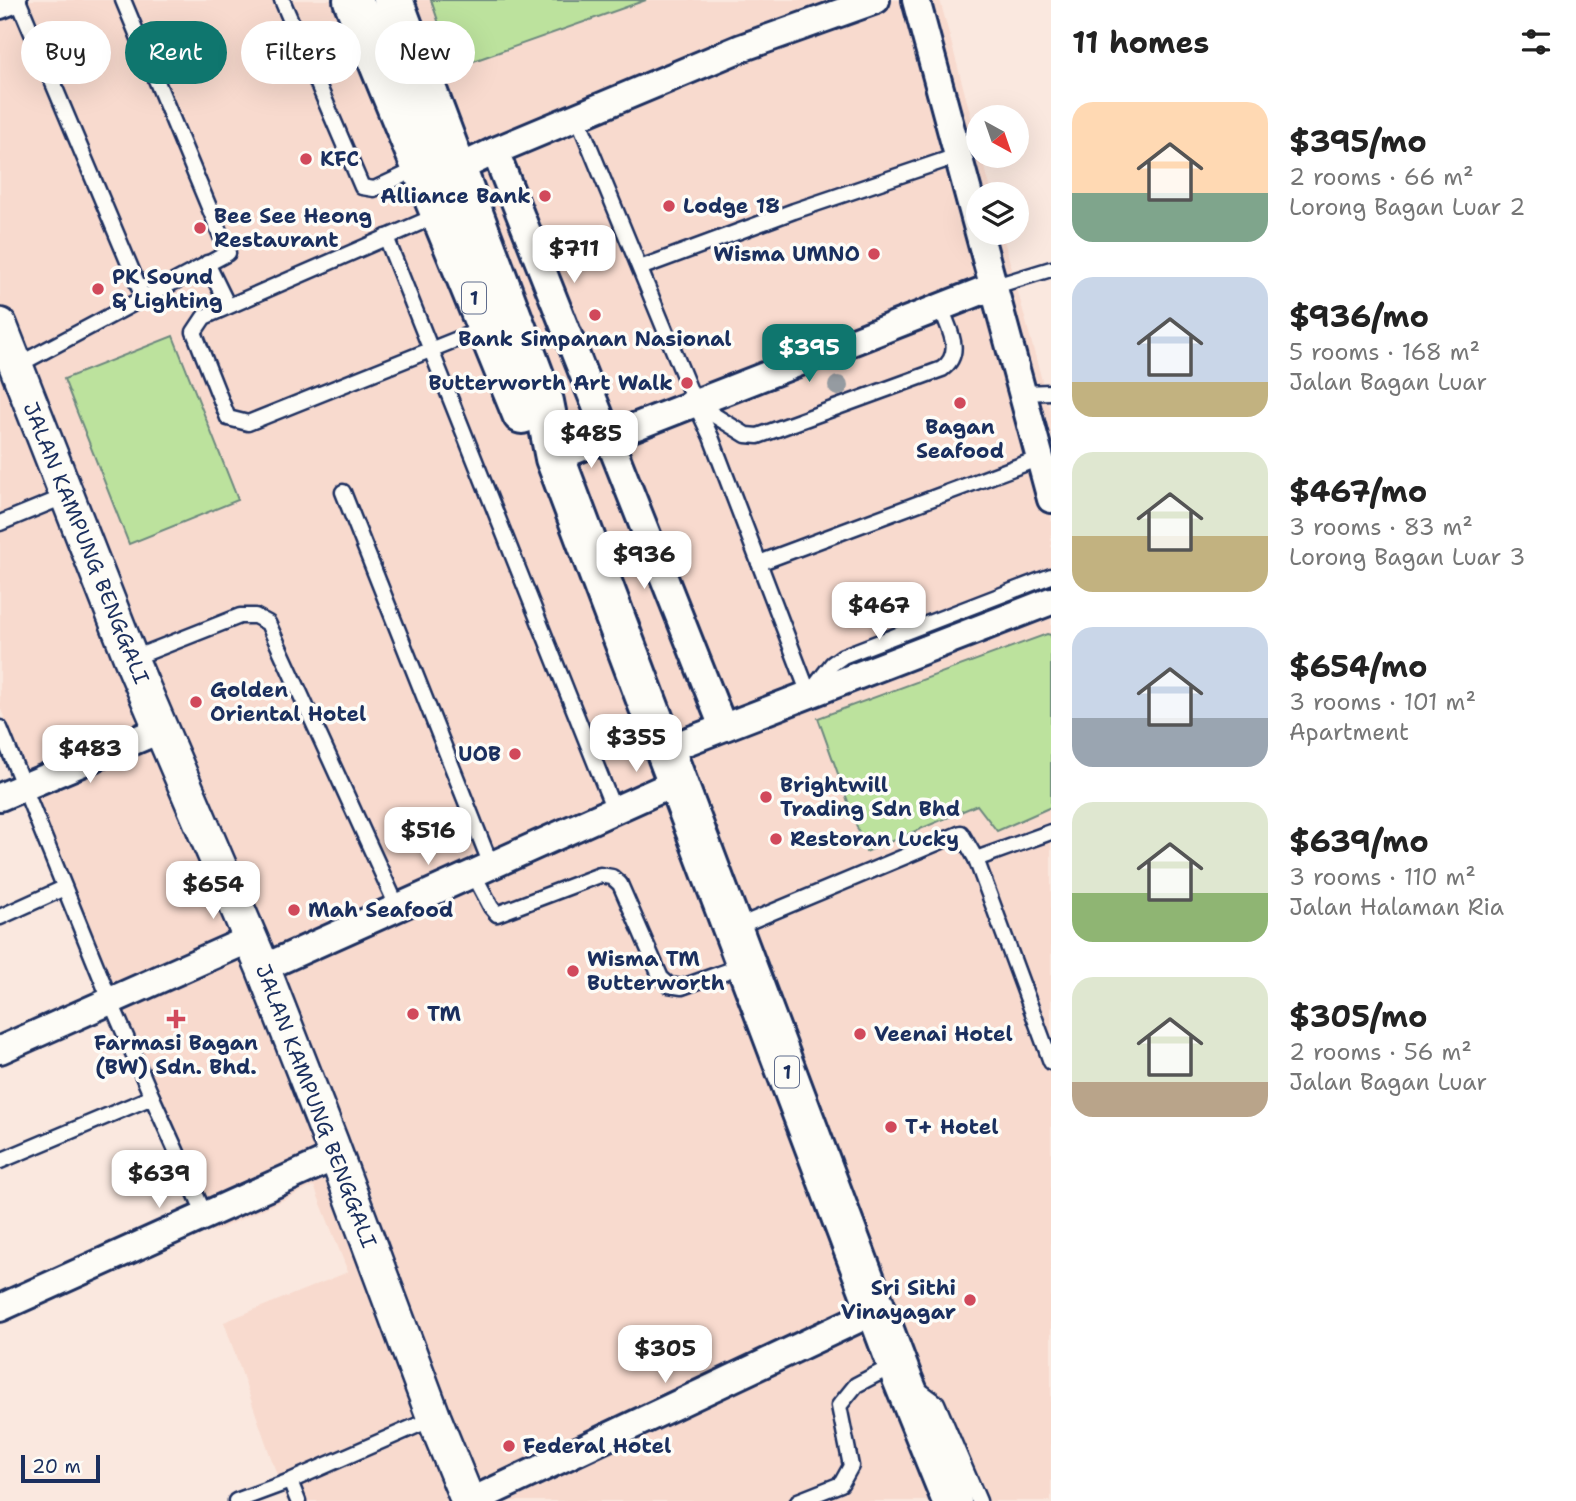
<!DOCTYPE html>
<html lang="en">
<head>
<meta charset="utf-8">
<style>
  body { margin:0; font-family:"Shantell Sans",sans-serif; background:#f2f2f2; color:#222; height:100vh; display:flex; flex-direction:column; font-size:26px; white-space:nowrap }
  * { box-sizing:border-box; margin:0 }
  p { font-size:23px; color:#767676 }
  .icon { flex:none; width:38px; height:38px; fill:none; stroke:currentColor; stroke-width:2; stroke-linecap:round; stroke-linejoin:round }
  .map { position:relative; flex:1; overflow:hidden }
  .side { display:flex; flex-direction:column; background:#fff; width:525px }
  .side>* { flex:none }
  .banner { position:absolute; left:21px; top:21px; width:665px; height:63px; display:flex; gap:14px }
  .needle { width:46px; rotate:140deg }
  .controls { position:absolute; left:966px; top:105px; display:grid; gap:14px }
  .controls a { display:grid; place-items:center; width:63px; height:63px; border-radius:50%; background:#fff; box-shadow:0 7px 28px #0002; font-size:35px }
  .scale { position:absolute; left:21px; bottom:18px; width:79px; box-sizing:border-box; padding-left:7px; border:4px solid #1b2f5e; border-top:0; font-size:19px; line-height:24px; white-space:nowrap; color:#1b2f5e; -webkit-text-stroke:5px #fdfcf7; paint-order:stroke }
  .price { position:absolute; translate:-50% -60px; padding:0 16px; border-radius:14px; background:#fff; color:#222; font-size:23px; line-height:46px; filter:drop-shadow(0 2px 4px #0008) }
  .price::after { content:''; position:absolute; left:50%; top:42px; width:21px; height:16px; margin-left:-10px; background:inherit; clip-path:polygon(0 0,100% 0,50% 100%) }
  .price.active { background:#0f766e; color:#fff }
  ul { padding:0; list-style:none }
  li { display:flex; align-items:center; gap:21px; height:175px; padding:0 21px }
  li span { display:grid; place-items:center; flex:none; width:196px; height:140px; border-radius:21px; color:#555 }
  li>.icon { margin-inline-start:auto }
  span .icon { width:84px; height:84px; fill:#fffc; stroke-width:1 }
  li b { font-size:30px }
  h2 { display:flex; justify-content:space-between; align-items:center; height:84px; padding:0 21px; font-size:30px }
  .chip { padding:0 24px; border-radius:32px; background:#fff; box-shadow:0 7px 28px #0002; font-size:24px; line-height:63px }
  .chip.active { background:#0f766e; color:#fff }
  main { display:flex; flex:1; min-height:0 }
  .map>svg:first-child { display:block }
  .built { fill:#f8dace }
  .green { fill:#bce29d; stroke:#6c887e; stroke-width:2 }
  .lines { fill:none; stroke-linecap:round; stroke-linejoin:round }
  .service-casing { stroke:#1b2f5e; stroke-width:19 }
  .minor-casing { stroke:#1b2f5e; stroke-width:32 }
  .tertiary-casing { stroke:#1b2f5e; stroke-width:38 }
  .primary-casing { stroke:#1b2f5e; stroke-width:44 }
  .service { stroke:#fdfcf7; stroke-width:14 }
  .minor { stroke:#fdfcf7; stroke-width:26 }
  .tertiary { stroke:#fdfcf7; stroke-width:33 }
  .primary { stroke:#fdfcf7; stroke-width:38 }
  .tree { fill:#959ba1 }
  .poi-dot { fill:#d1495b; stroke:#fdfcf7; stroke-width:2.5 }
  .labels { text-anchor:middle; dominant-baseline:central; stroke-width:7; stroke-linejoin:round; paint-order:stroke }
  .shield { fill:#fdfcf7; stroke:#5f6c8c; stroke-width:2 }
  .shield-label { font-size:19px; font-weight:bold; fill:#1b2f5e }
  .poi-label { font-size:21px; font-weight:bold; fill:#1b2f5e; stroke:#fdfcf7; text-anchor:start }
  .street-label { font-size:21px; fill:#1b2f5e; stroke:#fdfcf7 }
</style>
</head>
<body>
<main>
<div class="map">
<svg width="1051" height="1501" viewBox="0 0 1051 1501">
  <rect width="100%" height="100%" fill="#fae8df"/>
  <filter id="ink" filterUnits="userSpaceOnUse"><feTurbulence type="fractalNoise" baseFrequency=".0143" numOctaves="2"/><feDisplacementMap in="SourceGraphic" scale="14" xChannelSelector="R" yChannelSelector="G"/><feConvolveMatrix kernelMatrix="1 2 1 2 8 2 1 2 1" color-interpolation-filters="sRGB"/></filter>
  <g filter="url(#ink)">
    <polygon class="built" points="0,0 940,0 978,143 978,156 982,156 992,194 978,194 978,233 1002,233 1051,414 1051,1501 286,1501 224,1322 348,1272 314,1186 213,1232 0,707"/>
    <g class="green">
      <polygon points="431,0 646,0 454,68"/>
      <polygon points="173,336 238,500 129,544 64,379"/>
      <polygon points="1047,634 1051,635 1051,807 997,831 977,805 866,852 818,718"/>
    </g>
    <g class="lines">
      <g class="service-casing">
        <g id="service">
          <polyline points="18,0 143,297"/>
          <polyline points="282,0 362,187 374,189 419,168"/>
          <polyline points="577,116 695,403 711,437 809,694"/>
          <polyline points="438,215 204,317 194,332 228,418 248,423 485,328"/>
          <polyline points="386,237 614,810"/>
          <polyline points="207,263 228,306"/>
          <polyline points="640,268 794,211 957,156"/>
          <polyline points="992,287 1051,269"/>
          <polyline points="16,366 228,253 123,0"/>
          <polyline points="1022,393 1051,392"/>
          <path d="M696,404L746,435L758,436L942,369C965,352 948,329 941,307"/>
          <polyline points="343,492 491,865"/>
          <polyline points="0,523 66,496"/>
          <polyline points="759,563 1040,458"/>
          <polyline points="131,659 240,616 255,616 268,623 397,906"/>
          <polyline points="812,690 832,664 843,656 1051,576"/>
          <polyline points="0,728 110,1000 152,1097"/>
          <polyline points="976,859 1051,832"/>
          <polyline points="473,873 491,907 497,914 600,875 612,877 620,884 661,978 669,985 682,987 744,965"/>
          <polyline points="0,917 64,888"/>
          <polyline points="734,928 961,833 976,859 1051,1062"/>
          <polyline points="0,1161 152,1097 205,1215"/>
          <polyline points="918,1389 937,1403 979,1501"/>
          <polyline points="290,1481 298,1501"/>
          <polyline points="236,1501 290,1481 434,1418"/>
          <polyline points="798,1501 841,1484 851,1466 839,1406 856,1385 896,1364"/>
        </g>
      </g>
      <g class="minor-casing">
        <g id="minor">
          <polyline points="916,0 1051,499"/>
          <polyline points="0,5 13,0"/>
          <polyline points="495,151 723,727"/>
          <polyline points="457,169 495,151 741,48 876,0"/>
          <polyline points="555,458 992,287"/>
          <polyline points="665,750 1051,601"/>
          <polyline points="0,797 162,729"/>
          <polyline points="263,968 677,782"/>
          <polyline points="0,1050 250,939"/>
          <polyline points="0,1308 337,1156"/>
          <polyline points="472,1501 877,1310"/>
        </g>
      </g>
      <g class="tertiary-casing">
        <polyline id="tertiary" points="0,325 131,659 263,968 331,1142 434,1418 468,1501"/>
      </g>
      <g class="primary-casing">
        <g id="primary">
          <polyline points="353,0 522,414"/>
          <polyline points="393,0 544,402 555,458 902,1378 952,1501"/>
        </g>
      </g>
      <use href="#service" class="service"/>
      <use href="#minor" class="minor"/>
      <use href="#tertiary" class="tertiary"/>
      <use href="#primary" class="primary"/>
    </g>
    <circle class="tree" cx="838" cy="386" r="10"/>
  </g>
  <g class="poi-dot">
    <circle cx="306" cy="159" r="7"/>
    <circle cx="545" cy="196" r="7"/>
    <circle cx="669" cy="206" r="7"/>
    <circle cx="200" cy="228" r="7"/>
    <circle cx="874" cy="254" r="7"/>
    <circle cx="98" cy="289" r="7"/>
    <circle cx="595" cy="315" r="7"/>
    <circle cx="687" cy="383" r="7"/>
    <circle cx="960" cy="403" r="7"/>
    <circle cx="196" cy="702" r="7"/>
    <circle cx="515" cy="754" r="7"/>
    <circle cx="766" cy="797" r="7"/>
    <circle cx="776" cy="839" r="7"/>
    <circle cx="294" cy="910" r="7"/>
    <circle cx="573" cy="971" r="7"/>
    <circle cx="413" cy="1014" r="7"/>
    <path d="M172.5 1008.5h7v7h7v7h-7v7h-7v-7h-7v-7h7z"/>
    <circle cx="860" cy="1034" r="7"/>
    <circle cx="891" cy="1127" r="7"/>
    <circle cx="970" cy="1300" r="7"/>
    <circle cx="509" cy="1446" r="7"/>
  </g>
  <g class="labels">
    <g class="shield">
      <rect x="462" y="282.5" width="24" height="31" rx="5"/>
      <rect x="775" y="1056.5" width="24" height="31" rx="5"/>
    </g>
    <g class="shield-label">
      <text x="474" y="298">1</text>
      <text x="787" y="1072">1</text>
    </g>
    <g class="poi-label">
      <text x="320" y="159">KFC</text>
      <text x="531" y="196" text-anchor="end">Alliance Bank</text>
      <text x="683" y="206">Lodge 18</text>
      <text x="214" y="216">Bee See Heong<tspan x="214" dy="24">Restaurant</tspan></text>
      <text x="860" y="254" text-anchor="end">Wisma UMNO</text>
      <text x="112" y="277">PK Sound<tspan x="112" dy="24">&amp; Lighting</tspan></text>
      <text x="595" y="339" text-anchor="middle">Bank Simpanan Nasional</text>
      <text x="673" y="383" text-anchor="end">Butterworth Art Walk</text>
      <text x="960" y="427" text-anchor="middle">Bagan<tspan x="960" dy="24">Seafood</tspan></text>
      <text x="210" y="690">Golden<tspan x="210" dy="24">Oriental Hotel</tspan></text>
      <text x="501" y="754" text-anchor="end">UOB</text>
      <text x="780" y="785">Brightwill<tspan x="780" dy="24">Trading Sdn Bhd</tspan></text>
      <text x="790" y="839">Restoran Lucky</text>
      <text x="308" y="910">Mah Seafood</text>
      <text x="587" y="959">Wisma TM<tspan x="587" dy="24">Butterworth</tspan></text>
      <text x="427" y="1014">TM</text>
      <text x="874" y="1034">Veenai Hotel</text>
      <text x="176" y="1043" text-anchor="middle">Farmasi Bagan<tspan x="176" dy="24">(BW) Sdn. Bhd.</tspan></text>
      <text x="905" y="1127">T+ Hotel</text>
      <text x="956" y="1288" text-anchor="end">Sri Sithi<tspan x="956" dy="24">Vinayagar</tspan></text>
      <text x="523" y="1446">Federal Hotel</text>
    </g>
    <g class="street-label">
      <text transform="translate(86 543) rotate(68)">JALAN KAMPUNG BENGGALI</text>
      <text transform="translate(316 1106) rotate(69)">JALAN KAMPUNG BENGGALI</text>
    </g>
  </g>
</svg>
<div class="controls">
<a><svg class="needle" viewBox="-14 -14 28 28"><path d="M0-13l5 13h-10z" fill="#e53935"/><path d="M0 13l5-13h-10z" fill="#767676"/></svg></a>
<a><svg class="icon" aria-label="layers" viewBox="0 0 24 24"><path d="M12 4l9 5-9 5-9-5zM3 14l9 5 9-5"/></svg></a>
</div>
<div class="scale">20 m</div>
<b class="price" style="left:574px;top:285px">$711</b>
<b class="price active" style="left:809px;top:384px">$395</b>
<b class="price" style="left:591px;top:470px">$485</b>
<b class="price" style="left:644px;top:591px">$936</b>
<b class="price" style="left:879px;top:642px">$467</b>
<b class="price" style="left:636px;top:774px">$355</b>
<b class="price" style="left:90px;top:785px">$483</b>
<b class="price" style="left:428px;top:867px">$516</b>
<b class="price" style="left:213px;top:921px">$654</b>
<b class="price" style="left:159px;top:1210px">$639</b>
<b class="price" style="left:665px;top:1385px">$305</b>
<div class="banner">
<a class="chip">Buy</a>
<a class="chip active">Rent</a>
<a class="chip">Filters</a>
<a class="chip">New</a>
</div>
</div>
<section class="side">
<h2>11 homes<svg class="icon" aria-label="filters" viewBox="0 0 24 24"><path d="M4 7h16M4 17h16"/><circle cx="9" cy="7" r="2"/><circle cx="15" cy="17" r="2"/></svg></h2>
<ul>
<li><span style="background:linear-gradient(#ffd9b3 65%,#7fa58c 0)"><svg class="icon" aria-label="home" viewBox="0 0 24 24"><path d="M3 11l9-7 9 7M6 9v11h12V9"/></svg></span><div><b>$395/mo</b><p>2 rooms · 66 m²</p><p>Lorong Bagan Luar 2</p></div></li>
<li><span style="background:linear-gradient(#c9d6e8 75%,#c2b280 0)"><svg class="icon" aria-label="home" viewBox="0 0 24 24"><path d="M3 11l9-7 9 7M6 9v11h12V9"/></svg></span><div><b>$936/mo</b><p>5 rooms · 168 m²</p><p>Jalan Bagan Luar</p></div></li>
<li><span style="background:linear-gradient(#dfe7d0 60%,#c2b280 0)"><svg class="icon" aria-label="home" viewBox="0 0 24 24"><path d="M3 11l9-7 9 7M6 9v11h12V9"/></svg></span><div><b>$467/mo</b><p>3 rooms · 83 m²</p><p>Lorong Bagan Luar 3</p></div></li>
<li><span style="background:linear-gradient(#c9d6e8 65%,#9aa5b1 0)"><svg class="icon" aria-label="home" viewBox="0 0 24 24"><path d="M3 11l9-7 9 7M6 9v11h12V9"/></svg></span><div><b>$654/mo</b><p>3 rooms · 101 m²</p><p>Apartment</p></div></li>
<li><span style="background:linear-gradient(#dfe7d0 65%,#8fb573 0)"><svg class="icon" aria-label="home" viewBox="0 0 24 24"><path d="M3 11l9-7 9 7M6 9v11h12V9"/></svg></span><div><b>$639/mo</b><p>3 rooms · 110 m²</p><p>Jalan Halaman Ria</p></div></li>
<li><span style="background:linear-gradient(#dfe7d0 75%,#b9a48a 0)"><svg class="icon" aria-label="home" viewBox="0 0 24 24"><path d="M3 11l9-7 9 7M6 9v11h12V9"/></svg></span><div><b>$305/mo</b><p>2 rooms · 56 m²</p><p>Jalan Bagan Luar</p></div></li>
</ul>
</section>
</main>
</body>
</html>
